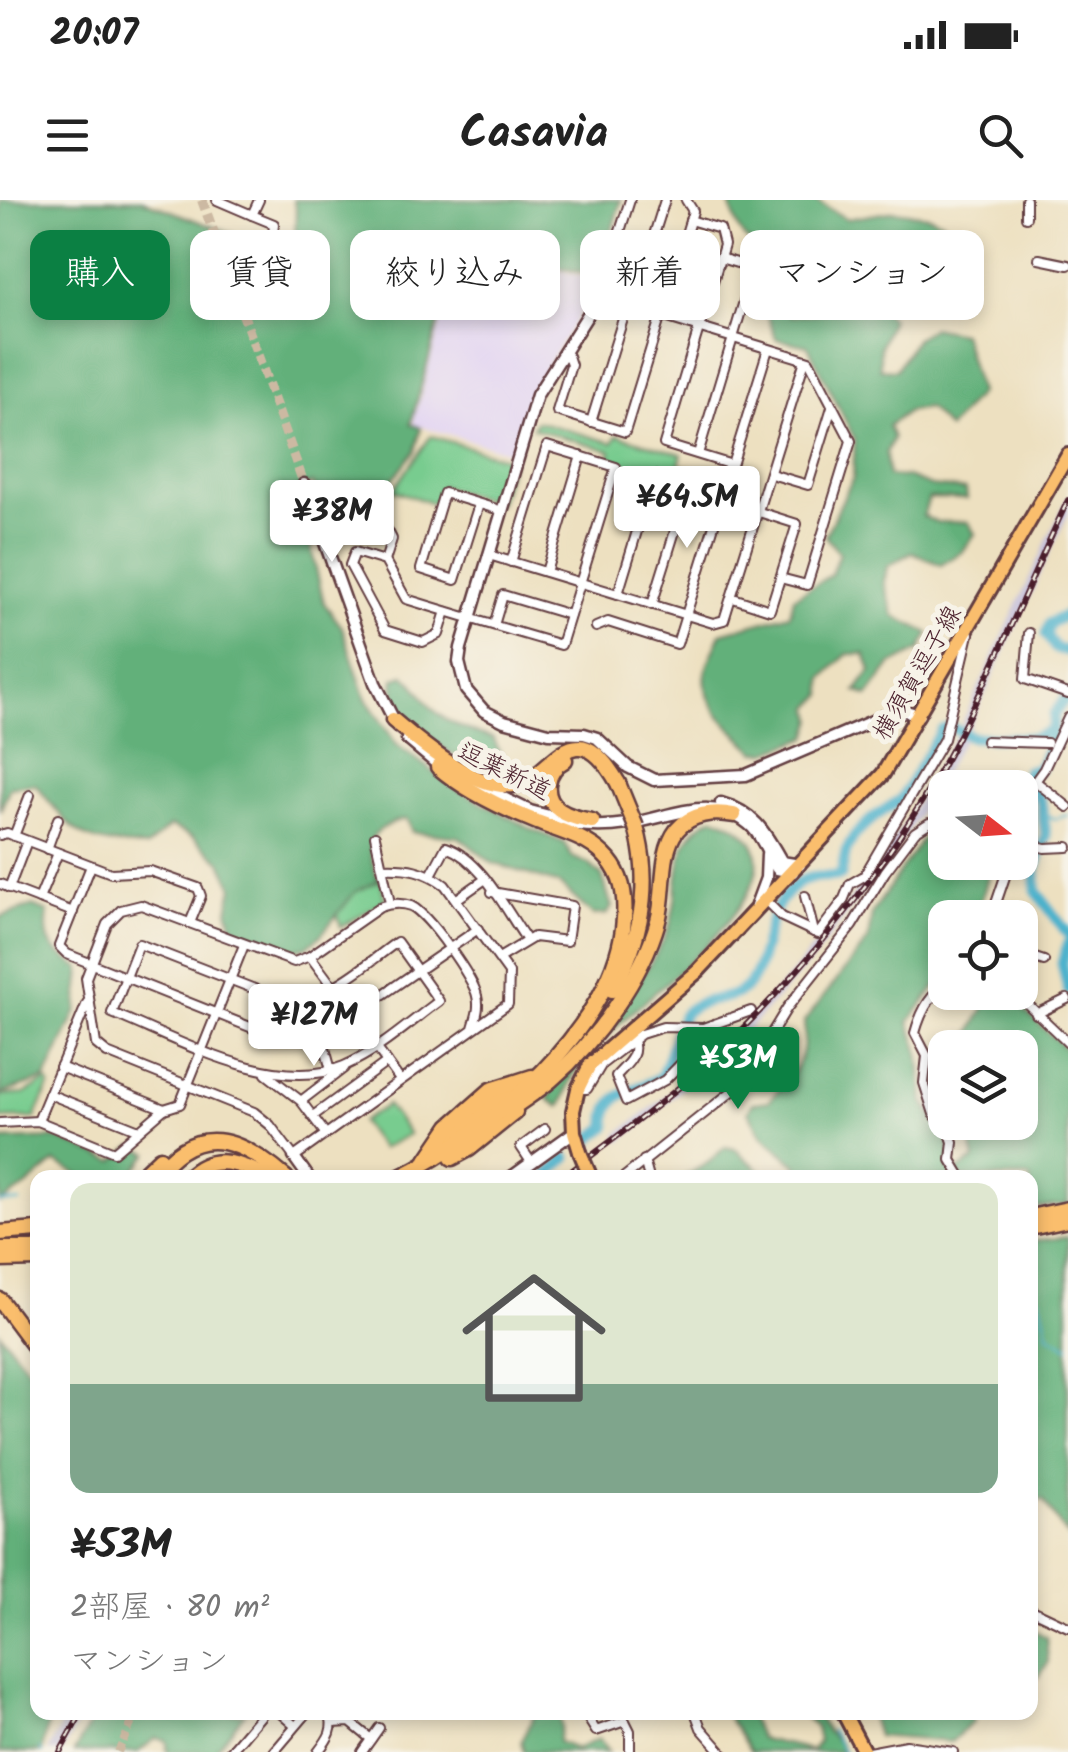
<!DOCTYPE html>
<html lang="ja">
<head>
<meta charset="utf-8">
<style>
  body { margin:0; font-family:Kalam,"Klee One",sans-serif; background:#f2f2f2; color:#222; height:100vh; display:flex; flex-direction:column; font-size:38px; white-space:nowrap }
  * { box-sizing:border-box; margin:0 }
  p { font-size:32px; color:#767676 }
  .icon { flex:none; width:55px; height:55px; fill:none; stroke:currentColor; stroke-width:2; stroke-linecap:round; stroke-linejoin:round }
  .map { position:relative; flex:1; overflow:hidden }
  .sheet { position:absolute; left:30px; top:970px; width:1008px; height:550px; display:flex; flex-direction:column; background:#fff; border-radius:20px; box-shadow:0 5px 15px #0003 }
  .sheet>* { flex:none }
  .top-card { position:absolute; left:30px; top:30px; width:1010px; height:90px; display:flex; gap:20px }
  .needle { width:65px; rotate:107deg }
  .tools { position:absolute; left:928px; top:570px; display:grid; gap:20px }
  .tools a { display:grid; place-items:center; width:110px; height:110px; border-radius:20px; background:#fff; box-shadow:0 5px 15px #0003; font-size:50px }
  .price { position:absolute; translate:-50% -85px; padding:0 22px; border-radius:10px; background:#fff; color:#222; font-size:32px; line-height:65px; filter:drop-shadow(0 2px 5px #0008) }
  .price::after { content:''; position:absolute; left:50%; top:60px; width:30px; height:22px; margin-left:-15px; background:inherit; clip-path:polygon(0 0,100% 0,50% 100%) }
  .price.on { background:#0b8043; color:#fff }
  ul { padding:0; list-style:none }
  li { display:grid; align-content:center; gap:20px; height:530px; padding:0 40px }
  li+li { border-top:2px solid #e0e0e0 }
  li span { display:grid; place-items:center; height:310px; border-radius:20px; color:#555 }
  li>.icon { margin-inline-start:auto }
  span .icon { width:180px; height:180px; fill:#fffc; stroke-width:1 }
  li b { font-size:42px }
  .pill { padding:0 35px; border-radius:20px; background:#fff; box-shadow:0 5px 15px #0003; font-size:35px; line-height:90px }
  .pill.on { background:#0b8043; color:#fff }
  .status { display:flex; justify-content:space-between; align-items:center; height:70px; padding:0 50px; background:#fff; direction:ltr }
  .status svg { height:28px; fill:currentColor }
  header { display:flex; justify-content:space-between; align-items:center; height:130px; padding:0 40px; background:#fff; font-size:45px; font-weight:800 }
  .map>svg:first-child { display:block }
  .built { fill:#e2d4f3 }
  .industrial { fill:#c5c0da }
  .green { fill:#78cc8f; stroke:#61765d; stroke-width:2.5 }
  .forest { fill:#62b07a; stroke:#566852; stroke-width:2.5 }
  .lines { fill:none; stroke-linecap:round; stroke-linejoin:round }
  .stream { stroke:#4db2cc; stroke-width:2.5 }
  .river { stroke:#4db2cc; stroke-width:11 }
  .minor-tunnel { stroke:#ccb9a2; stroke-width:8; stroke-dasharray:8 4; stroke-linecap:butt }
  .tertiary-tunnel { stroke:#ccb9a2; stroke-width:10; stroke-dasharray:10 5; stroke-linecap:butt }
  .minor-casing { stroke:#623c41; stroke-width:12 }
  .tertiary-casing { stroke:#623c41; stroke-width:15 }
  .primary-casing { stroke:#623c41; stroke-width:18 }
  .motorway-casing { stroke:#623c41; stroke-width:19 }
  .minor { stroke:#fff; stroke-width:8 }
  .tertiary { stroke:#fff; stroke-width:10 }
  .primary { stroke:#fabe6d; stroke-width:12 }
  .motorway { stroke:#fabe6d; stroke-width:14 }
  .rail-casing { stroke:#4a1f2b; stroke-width:6 }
  .rail { stroke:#f7f3e8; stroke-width:2.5; stroke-dasharray:8; stroke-linecap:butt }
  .primary-bridge-casing { stroke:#623c41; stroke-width:18; stroke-linecap:butt }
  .motorway-bridge-casing { stroke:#623c41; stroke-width:19; stroke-linecap:butt }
  .primary-bridge { stroke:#fabe6d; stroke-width:12 }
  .motorway-bridge { stroke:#fabe6d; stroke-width:14 }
  .labels { text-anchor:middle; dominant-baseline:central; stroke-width:10; stroke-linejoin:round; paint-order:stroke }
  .street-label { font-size:25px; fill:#4a1f2b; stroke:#f7f3e8 }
</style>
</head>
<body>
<div class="status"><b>20:07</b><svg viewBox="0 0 49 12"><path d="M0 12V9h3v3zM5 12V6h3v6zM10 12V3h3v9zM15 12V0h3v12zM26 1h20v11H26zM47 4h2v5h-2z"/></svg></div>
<header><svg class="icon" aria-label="menu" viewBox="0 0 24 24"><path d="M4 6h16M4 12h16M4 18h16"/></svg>Casavia<svg class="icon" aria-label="search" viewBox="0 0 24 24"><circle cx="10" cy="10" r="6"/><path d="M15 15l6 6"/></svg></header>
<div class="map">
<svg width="1068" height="1552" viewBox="0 0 1068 1552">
  <rect width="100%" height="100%" fill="#f7f3e8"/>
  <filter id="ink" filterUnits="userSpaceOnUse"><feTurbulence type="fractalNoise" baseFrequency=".01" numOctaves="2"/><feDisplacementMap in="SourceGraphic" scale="20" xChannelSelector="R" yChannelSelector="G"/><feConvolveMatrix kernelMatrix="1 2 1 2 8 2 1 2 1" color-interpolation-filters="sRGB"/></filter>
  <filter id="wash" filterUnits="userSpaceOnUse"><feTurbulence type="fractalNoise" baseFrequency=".0048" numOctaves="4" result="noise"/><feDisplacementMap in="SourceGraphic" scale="40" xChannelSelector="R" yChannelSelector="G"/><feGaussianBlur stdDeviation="2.25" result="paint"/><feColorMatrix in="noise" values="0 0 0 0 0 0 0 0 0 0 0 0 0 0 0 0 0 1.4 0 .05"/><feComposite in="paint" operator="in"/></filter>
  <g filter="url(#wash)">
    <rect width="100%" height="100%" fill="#ede0c0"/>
    <polygon class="built" points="429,34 600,82 533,188 513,253 413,224 443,115 413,85"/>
    <g class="industrial">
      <polygon points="1068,295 1068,314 969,529 961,525"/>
      <polygon points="956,535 964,539 908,632 812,761 733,846 621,942 616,935 670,893 728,840 785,781 833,723 902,627"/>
      <polygon points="67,1513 84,1513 62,1552 48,1552"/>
    </g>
    <g class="green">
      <polygon points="431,43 460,52 447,94 418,85"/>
      <polygon points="536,221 613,243 617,235 682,254 679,265 758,289 756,295 677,271 674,279 609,260 611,251 533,228"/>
      <polygon points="431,236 512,260 499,304 441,286 434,304 393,290"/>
      <polygon points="380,676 385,700 341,727 335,707 364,677"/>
      <polygon points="47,881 50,885 35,918 0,919 0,895 24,894"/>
      <polygon points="387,905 409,934 381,949 361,922"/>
    </g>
    <g class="forest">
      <path d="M0,0H142L235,35C244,46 246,84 252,102L272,101L294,62L296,9L293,0H621L600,71L595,76L430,36L414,88L441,115L411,224L421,228L415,251L392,280L385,301L338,329L328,323L313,283L297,288L324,403L342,427L366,499L397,545L454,587L529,628L565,643L572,657L589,664L602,676L612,707L607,714L593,715L559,684L492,663L459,637L412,632L407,620C396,619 393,623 383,628C361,639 373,660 378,681L355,692L321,735L307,747L293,750L234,730L228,710L233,687L221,662L193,637L170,626L147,647C76,643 78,636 35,584L10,587L0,611Z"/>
      <path d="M729,0H814L847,19L895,11L929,16L946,23C949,51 930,68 911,87L878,88L876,71L845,64L839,78L788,100L790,116L879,107L891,119L880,147V169L896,170L915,139L932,127L962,133L979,193L948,229L928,208L908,211L888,226L893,238L886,253L888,276L907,277L931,286L966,290L967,299L929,298L923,316L936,322H968L975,334L963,351L941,365L912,352L887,367L884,382L894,416L929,433L920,450L891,465L868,496L856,491L871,471L865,454H847L823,478V495L811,507L814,519L808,537L768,552H756C734,530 700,507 706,471C708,459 717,445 721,433L790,414L794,397L831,375L839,353L825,336L853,278L855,240L808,146L776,139L765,109L767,89L789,76L798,58C750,38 745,58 729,0Z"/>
      <path d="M404,475C416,483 422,497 432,508C447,524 472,532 493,538L503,558L500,563C482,564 463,560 447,551C425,538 388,505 394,479Z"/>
      <path d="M714,617C840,659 656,787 616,827C603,840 586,856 575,872C568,883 567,896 560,907L548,899C553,882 568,871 580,857C606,826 658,761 670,724C683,684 668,638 714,617Z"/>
      <path d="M939,633L945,635V662L984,663L989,673L977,717L945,718V775L909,822L919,850L924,902L949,941L954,973L975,959L966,923L1020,922V848L963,847L992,793H1006L1068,851V1004L1030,1009V978L789,977L798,966L762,936L748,912L752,903L769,901C794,872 807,863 804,822L868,740L872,713L922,639Z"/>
      <path d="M32,706L48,712C43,748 54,749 81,769L77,811L46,879L0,894V717Z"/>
      <polygon points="54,938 114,961 133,946 149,953 130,977 83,977 55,962 26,987 0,1003 0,940"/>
      <polygon points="725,947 735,949 768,977 684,977 709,962"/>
      <polygon points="1068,1037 1068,1337 1043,1300 1030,1299 1030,1041"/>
      <polygon points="0,1133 37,1179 38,1512 50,1513 42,1552 0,1552"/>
      <polygon points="1030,1428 1046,1437 1048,1462 1039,1477 1030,1476"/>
      <polygon points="536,1512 559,1513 561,1527 558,1542 576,1549 599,1539 608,1552 524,1552 521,1541"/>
      <polygon points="96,1513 96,1512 245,1513 214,1552 167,1552 167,1541 156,1538 138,1552 74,1552"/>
      <path d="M725,1513H748L760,1538C777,1544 794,1544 811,1551L819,1541L816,1528L802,1513H815L826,1530L841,1545V1552H751Z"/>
      <polygon points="870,1513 969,1513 974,1521 951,1542 877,1536"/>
    </g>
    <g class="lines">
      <g class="stream">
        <polyline points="1042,611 1054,619 1068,615"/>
        <polyline points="0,1002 20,1002"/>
        <polyline points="1030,1092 1040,1099 1048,1134 1068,1146"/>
        <polyline points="831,1530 844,1552"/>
        <polyline points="41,1549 42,1552"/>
      </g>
      <g class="river">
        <polyline points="1068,414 1050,423 1046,435 1056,449 1068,451"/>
        <polyline points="1068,495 1054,514 1051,541 1039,569 1027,571 1026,575 1041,602 1046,636 1036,667 1036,691 1068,734"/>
        <polyline points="1068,743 1062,763 1068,790"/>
        <path d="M590,940L607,926C604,888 640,893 662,875L683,815C700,795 728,804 746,787C771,763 758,704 804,680C816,674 829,679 841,675L846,651L854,636L874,617L901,599L942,530L951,527L972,537L1034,538L1050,531"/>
        <polyline points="544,978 567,958"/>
      </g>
    </g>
  </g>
  <g filter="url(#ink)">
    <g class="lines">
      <polyline class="minor-tunnel" points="118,1552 137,1512"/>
      <polyline class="tertiary-tunnel" points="202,0 304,284"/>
      <g class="minor-casing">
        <g id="minor">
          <polyline points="217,0 252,15 259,0"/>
          <polyline points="630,0 599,97 809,161 851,241 807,385 780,378"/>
          <polyline points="252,15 274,24 270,71"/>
          <polyline points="1026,17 1026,0"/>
          <polyline points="690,20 720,29 724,45 664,244 732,265 768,149"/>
          <polyline points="1039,59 1068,65"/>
          <polyline points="610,69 641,76 665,0"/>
          <polyline points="563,153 568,156 571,165 557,211 625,232 693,11 686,0"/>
          <polyline points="591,222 627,106"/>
          <polyline points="698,254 754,68 720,58"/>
          <polyline points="771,274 808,285 832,207"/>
          <polyline points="479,304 455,380 421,369 444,293 503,311"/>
          <polyline points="489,355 713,423 724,420 805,160"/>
          <polyline points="385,361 392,339 388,331"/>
          <polyline points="546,372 581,256"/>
          <polyline points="733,398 770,410 797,324 759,312"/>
          <polyline points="652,405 689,286"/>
          <path d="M446,411L439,434L423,442L385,430L350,365L355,352L385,361L406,399C458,415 509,430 561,445L616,267L547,246L511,362"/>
          <polyline points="494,425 503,395 570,415"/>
          <polyline points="596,427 608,422 677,444 723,296 654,275 618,394"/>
          <polyline points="1029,433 1025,479 1068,494"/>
          <polyline points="986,541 1047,543"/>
          <polyline points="1035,581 1068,607"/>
          <polyline points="1020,602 1044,569 1068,518"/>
          <polyline points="0,635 7,633 111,673 150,671 198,688 201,696 190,723"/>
          <polyline points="14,636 30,595"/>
          <polyline points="375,636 390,703"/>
          <polyline points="1020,642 1045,648 1068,647"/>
          <polyline points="47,649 58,619"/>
          <polyline points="91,666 59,746 67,754 265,833 300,837 333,829 478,729"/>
          <path d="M383,668C407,667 425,670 445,685L509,773L508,804L294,957L270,925L254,912L107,853L96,844L86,778L107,724L121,710L141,705L294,762L310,756L380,707C391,703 400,702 411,706C428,714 474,779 477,796C480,808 476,817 473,828"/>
          <path d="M431,675L446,647C482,660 505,709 526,739"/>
          <polyline points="0,684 73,712"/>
          <polyline points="9,688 27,641"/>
          <polyline points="492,692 572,706 567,741 534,737 499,758"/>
          <polyline points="805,696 814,732"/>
          <polyline points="39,699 58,653"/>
          <polyline points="457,699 484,680"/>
          <polyline points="766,701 782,717 818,734 843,701 850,684 864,676 944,539 969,434"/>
          <polyline points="991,718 1010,662"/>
          <path d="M397,742L439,801C409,823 379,851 344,866C275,895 177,839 112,813L139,744L275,797C323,807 360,768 397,742Z"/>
          <polyline points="1020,753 1044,761"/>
          <polyline points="310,756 333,787"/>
          <path d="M945,786C929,795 920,815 915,833L927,856L924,883L934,914L950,933L953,942L951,960L962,978"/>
          <polyline points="968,792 981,795 984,792"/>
          <polyline points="1015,792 1068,843"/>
          <polyline points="311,798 331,870"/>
          <polyline points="1036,814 1067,799"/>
          <path d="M632,839C640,855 626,865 616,876L626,901L665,880L700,844L703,828"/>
          <polyline points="376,847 400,880"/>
          <polyline points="60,867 164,909"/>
          <polyline points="266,874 301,901 325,933"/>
          <polyline points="579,889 587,889 602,864 641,834 663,827 703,828 751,811"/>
          <polyline points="49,894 139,930"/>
          <polyline points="301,901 344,868"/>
          <polyline points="313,916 387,862"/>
          <polyline points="38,921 87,803"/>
          <polyline points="0,923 38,921 114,952 164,909 180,904 244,745"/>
          <polyline points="644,960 649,978"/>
          <polyline points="531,962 521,947 545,929"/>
          <polyline points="623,978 740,885 787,808 852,726 885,672 915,632 929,623 945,624"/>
          <polyline points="1032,1410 1068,1427"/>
          <polyline points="279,1512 295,1526"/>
          <polyline points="584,1512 596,1531 625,1521 630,1531 630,1552"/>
          <polyline points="695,1512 701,1528 722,1552"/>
          <polyline points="333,1523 350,1522 371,1539"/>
          <polyline points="230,1552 264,1512"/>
          <polyline points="274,1552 308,1512"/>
          <path d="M318,1552C328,1539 336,1529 329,1512"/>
          <polyline points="362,1552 379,1528"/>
          <polyline points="869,1552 906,1545 953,1552"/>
        </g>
      </g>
      <g class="tertiary-casing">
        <g id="tertiary">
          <polyline points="599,97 537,195 461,448 459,462 466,490 484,511 504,521 549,533 584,534 597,538 628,567 654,580 746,575 891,513 906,511 919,515"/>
          <polyline points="304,284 375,483 397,526"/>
          <polyline points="407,539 444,570"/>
          <polyline points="471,582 530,611 557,618"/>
          <path d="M721,603C755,612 766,634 782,662L800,665"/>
          <path d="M549,620C574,626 601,628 627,624C670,618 716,591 753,628C764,640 769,656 777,669L793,672"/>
          <polyline points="756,705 766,678 767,654"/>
          <polyline points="294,957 309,978"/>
          <polyline points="510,978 574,932"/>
        </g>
      </g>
      <g class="primary-casing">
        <g id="primary">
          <polyline points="580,952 574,932 573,911 578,889 590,865 698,771 883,574 1068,255"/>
          <polyline points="843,1512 864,1552"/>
        </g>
      </g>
      <g class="motorway-casing">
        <g id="motorway">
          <path d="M393,520C420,543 475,590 513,585C552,581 572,503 618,583"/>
          <path d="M565,560C546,570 541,596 559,610C569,617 581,619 592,621"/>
          <path d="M612,790C642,740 652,683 636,627"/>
          <path d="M507,912C521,901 537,892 551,880C596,841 642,778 658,721C666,693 659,653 677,630C691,613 714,611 734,615"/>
          <polyline points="445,943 511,891"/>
          <polyline points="452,958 469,949 515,912"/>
          <polyline points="427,960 450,926 491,890 532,877"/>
          <polyline points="139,978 160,958"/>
          <path d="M154,978C196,920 240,938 286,978"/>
          <path d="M187,978C213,951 240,964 269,978"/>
          <path d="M398,978C488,934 618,825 624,718C626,695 622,672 604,655C586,637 560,631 537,622C502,608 466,591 438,567"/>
          <polyline points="1030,1017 1068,1009"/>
          <polyline points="1030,1027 1068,1019"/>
          <polyline points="0,1033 38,1030"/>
          <polyline points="0,1049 38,1049"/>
          <polyline points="0,1060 38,1059"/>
          <polyline points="0,1100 38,1151"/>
          <polyline points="38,1114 38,1130"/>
        </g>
      </g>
      <use href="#minor" class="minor"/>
      <use href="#tertiary" class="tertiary"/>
      <use href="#primary" class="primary"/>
      <use href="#motorway" class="motorway"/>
      <g class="rail-casing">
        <g id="rail">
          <path d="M562,978C609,942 656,909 700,869C802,777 892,663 956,541C997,462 1030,380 1068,300"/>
          <polyline points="60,1552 82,1512"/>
        </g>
      </g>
      <use href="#rail" class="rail"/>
      <g class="primary-bridge-casing">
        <polyline id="primary-bridge" points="580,952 591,978"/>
      </g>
      <g class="motorway-bridge-casing">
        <polyline id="motorway-bridge" points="618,583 636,627"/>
      </g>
      <use href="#primary-bridge" class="primary-bridge"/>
      <use href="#motorway-bridge" class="motorway-bridge"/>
    </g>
  </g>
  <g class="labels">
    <g class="street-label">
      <text transform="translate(918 473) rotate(-60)">横須賀逗子線</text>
      <text transform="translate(504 572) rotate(26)">逗葉新道</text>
    </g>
  </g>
</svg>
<div class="tools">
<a><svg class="needle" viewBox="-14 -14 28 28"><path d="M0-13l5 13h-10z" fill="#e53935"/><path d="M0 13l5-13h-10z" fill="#767676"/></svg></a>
<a><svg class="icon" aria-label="locate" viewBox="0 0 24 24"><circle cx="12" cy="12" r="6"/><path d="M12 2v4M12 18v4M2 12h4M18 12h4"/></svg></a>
<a><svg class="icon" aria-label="layers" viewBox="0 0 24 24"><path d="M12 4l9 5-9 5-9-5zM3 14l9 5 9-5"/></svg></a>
</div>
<b class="price" style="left:687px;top:351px">¥64.5M</b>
<b class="price" style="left:332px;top:365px">¥38M</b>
<b class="price" style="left:314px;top:869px">¥127M</b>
<b class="price on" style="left:738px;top:912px">¥53M</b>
<div class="top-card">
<a class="pill on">購入</a>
<a class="pill">賃貸</a>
<a class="pill">絞り込み</a>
<a class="pill">新着</a>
<a class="pill">マンション</a>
</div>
<section class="sheet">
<ul>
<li><span style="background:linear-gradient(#dfe7d0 65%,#7fa58c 0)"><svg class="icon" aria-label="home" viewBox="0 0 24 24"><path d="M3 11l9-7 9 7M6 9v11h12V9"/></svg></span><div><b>¥53M</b><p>2部屋 · 80 m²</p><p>マンション</p></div></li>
</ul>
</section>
</div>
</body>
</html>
